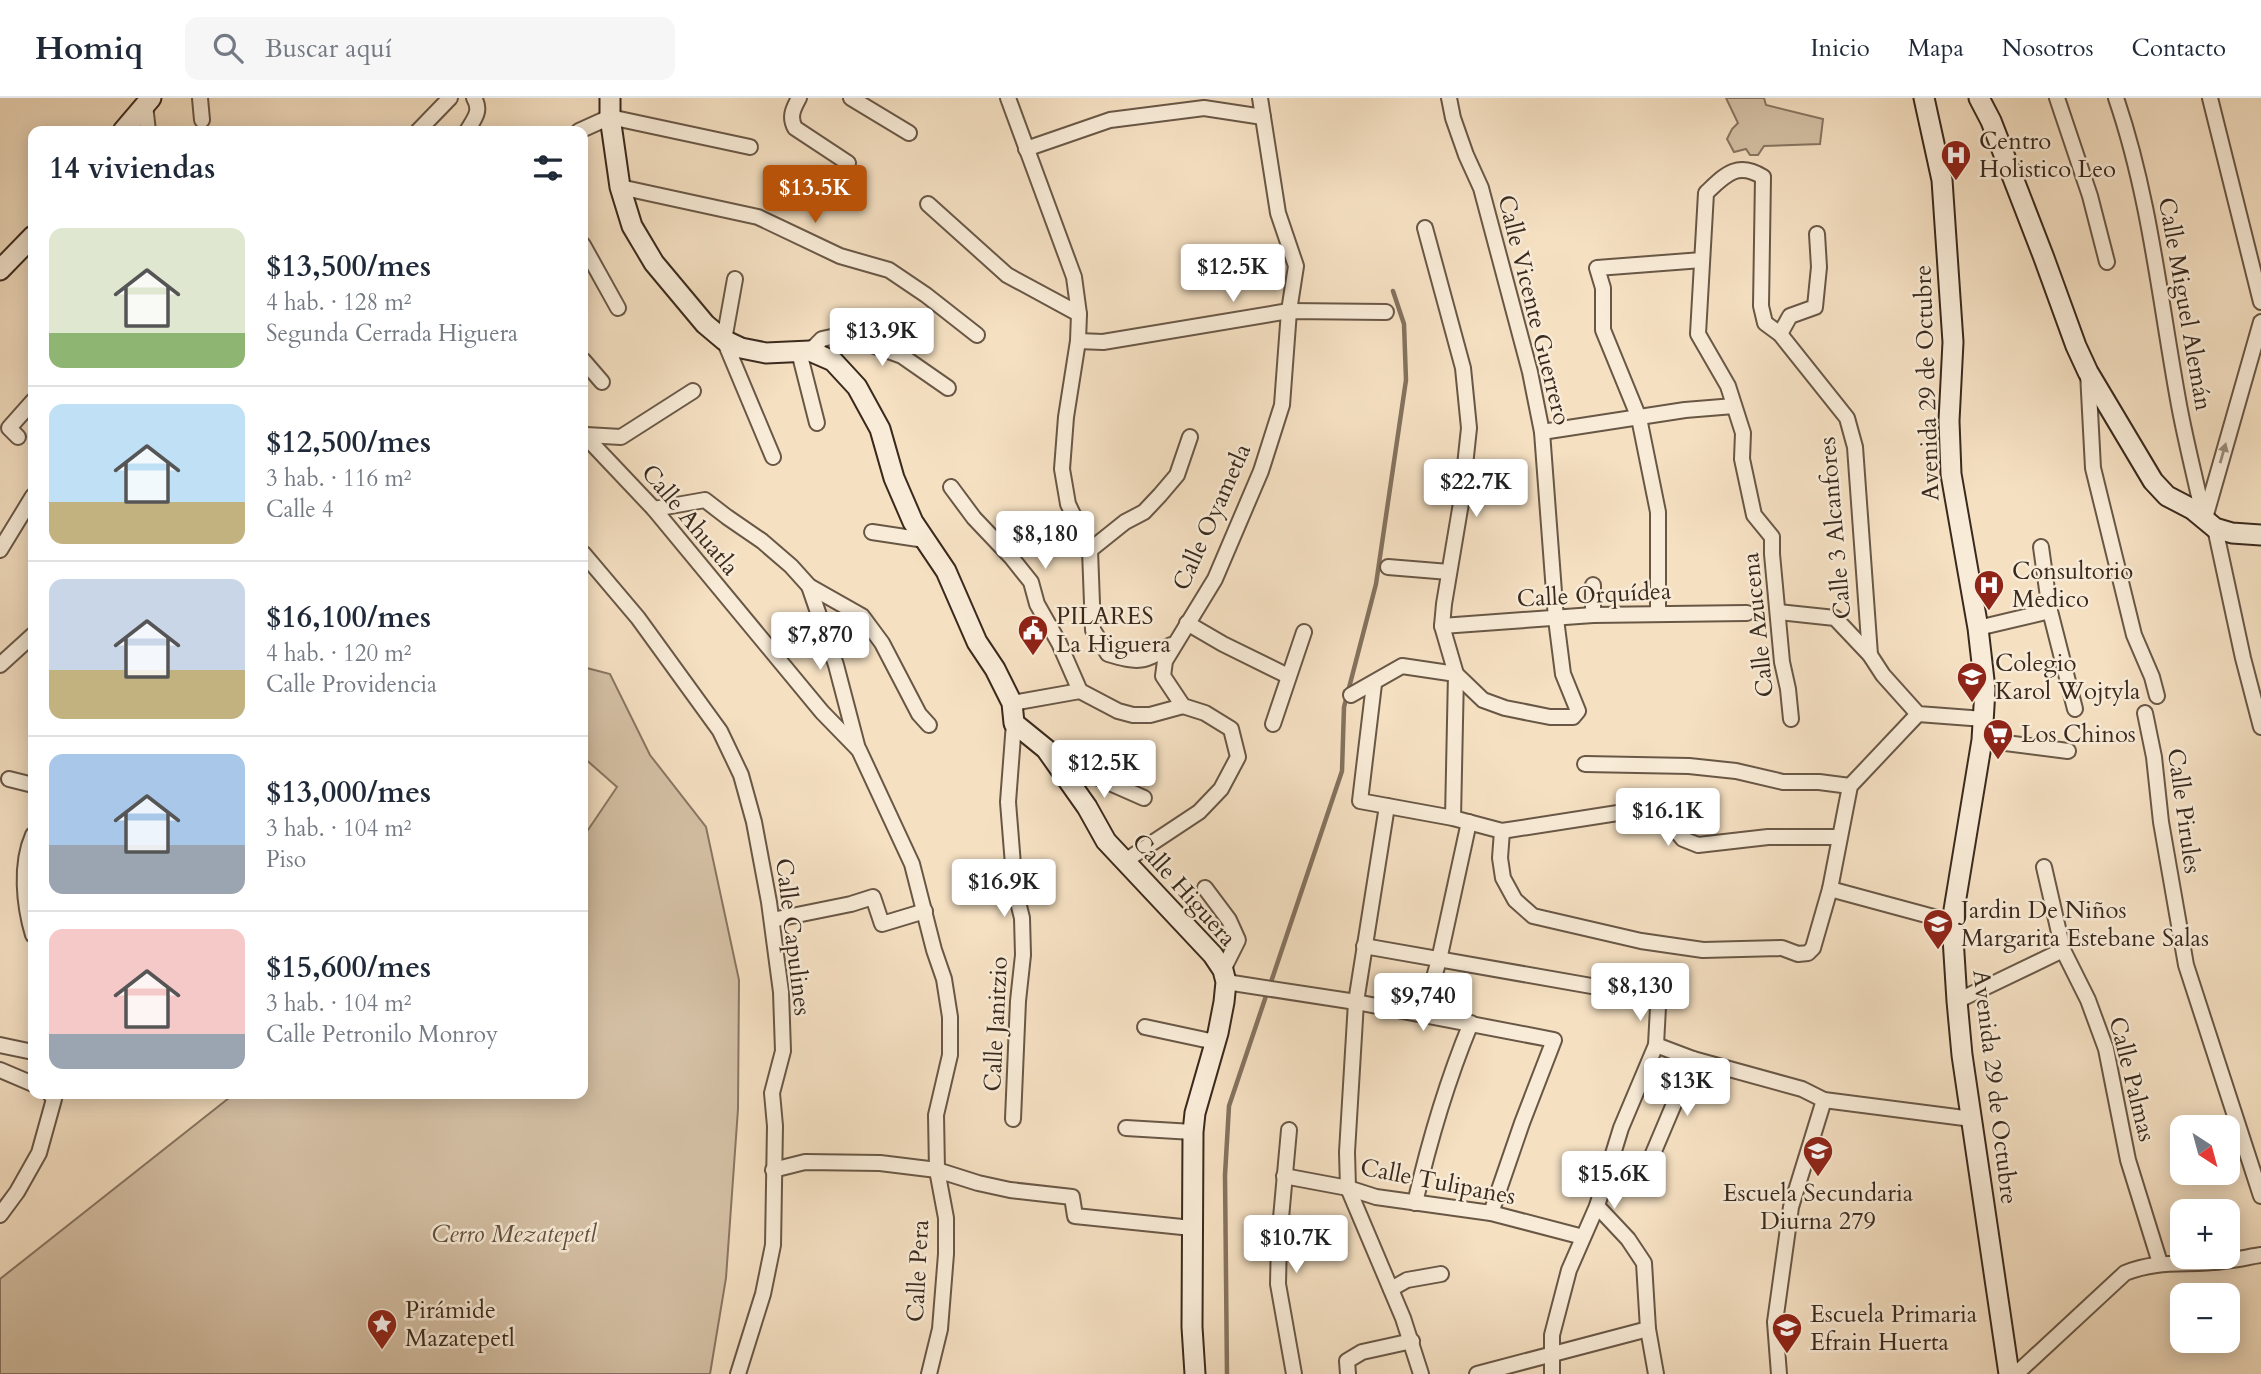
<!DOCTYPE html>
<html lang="es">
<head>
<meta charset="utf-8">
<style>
  body { margin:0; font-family:Cardo,serif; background:#f6f6f7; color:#1f2937; height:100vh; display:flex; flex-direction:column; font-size:26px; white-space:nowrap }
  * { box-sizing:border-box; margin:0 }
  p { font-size:23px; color:#747a83 }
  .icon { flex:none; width:38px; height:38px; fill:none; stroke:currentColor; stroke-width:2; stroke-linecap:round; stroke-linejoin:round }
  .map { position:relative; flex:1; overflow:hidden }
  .drawer { position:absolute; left:28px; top:28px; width:560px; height:973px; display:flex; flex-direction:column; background:#fff; border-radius:14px; box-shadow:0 4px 18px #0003 }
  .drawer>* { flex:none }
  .needle { width:46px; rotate:144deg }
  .buttons { position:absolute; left:2170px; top:1017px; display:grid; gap:14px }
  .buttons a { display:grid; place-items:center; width:70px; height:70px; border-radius:14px; background:#fff; box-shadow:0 4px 18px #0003; font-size:35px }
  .price { position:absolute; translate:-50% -60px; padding:0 16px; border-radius:7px; background:#fff; color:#222; font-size:23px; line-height:46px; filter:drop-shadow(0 2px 4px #0008) }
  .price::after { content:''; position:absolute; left:50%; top:42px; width:21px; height:16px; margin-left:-10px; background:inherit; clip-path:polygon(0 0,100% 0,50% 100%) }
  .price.on { background:#b45309; color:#fff }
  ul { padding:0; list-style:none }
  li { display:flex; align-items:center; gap:21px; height:175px; padding:0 21px }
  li+li { border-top:2px solid #e0e1e3 }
  li span { display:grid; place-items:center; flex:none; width:196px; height:140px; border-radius:14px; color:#555 }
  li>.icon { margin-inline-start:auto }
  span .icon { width:84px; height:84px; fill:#fffc; stroke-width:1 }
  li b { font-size:30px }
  h2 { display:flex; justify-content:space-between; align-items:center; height:84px; padding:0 21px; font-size:30px }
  header { display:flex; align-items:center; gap:42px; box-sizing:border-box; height:98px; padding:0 35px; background:#fff; border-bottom:2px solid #e0e1e3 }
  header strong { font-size:33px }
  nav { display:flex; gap:38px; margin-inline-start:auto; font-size:24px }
  .search { width:490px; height:63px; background:#f6f6f7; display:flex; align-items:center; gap:18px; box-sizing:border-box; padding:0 24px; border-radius:14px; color:#747a83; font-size:26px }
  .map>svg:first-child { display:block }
  .green { fill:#d5c1a6; stroke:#887562; stroke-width:2 }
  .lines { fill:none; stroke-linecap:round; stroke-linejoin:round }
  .stream { stroke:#84725e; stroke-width:4.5 }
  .street-casing { stroke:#695746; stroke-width:18 }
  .secondary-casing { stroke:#3a291d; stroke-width:23 }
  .street { stroke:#f8ebd7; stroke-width:14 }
  .secondary { stroke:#f8ebd7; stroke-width:19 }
  .oneway { fill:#998a7a }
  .labels { text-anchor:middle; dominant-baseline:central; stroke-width:5; stroke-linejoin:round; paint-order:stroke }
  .poi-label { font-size:24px; fill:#3a291d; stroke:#f8ebd7; text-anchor:start }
  .street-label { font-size:24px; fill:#3a291d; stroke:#f8ebd7 }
  .park-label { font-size:24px; font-style:italic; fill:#614f3f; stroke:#f8ebd7 }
</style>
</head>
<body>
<header>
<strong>Homiq</strong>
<div class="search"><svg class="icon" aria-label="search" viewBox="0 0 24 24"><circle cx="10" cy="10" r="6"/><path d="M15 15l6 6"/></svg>Buscar aquí</div>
<nav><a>Inicio</a><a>Mapa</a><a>Nosotros</a><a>Contacto</a></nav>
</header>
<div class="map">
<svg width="2261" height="1276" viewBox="0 0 2261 1276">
  <rect width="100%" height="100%" fill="#f5e0c2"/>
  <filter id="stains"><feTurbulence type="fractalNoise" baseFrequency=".00286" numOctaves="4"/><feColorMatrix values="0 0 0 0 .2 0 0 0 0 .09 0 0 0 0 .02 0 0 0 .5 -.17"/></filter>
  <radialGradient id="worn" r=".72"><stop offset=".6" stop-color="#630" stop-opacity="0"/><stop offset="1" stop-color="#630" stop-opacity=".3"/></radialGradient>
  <g class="green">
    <polygon points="1726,0 1764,0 1766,7 1823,21 1820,46 1764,48 1758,57 1750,57 1746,51 1734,54 1727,41 1732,31 1738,25"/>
    <polygon points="583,569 610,576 650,657 706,729 739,882 738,1011 726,1180 710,1276 0,1276 0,1181 234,996 583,996 583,731 588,732 617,689 583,659"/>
  </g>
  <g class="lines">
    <g class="stream">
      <polyline points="1270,887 1342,673 1344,609 1376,486 1406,282 1404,226 1393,193"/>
      <polyline points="1227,1276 1225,1077 1229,1008 1267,895"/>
    </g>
    <g class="street-casing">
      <g id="street">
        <polyline points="200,0 202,22"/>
        <path d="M799,0C793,11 789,19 795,30L848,65"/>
        <polyline points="851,0 909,35"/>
        <path d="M1008,0L1074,179L1079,216L1078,243L1066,319L1062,371L1068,406L1090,452L1093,532L1108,556C1138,565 1145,565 1171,547"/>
        <polyline points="2057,0 2090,98 2107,164"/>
        <path d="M2116,0C2150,99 2160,204 2179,307C2186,345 2196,383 2204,421"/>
        <polyline points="2210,0 2261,204"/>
        <polyline points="145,7 148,33"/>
        <polyline points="418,33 450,0"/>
        <path d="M467,33C474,21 482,13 474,0"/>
        <polyline points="579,33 610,19 750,49"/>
        <polyline points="1026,51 1110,22 1204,10 1263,19"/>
        <polyline points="620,89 758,119 840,158 889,172 926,197 977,237"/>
        <polyline points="928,106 1007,177 1079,216"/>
        <polyline points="1425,130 1463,270 1469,330 1461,405 1444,506 1442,528 1456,576 1453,720"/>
        <polyline points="583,147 618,210"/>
        <polyline points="735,181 724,242 773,359"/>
        <polyline points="1780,236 1790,218 1815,209 1819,169 1817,136"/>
        <polyline points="1078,243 1103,244 1289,213 1386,214"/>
        <polyline points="810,253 822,241 836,238 861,243 902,258 948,290"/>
        <polyline points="799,254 817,325"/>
        <polyline points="583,262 602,284"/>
        <polyline points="2088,275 2093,370 2134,537 2152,579 2157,598"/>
        <polyline points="1542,334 1685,312 1734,308"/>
        <polyline points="583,336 654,411 822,614 859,652 912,766 934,852 944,881 950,919 950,957 936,1017 937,1072 946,1120 946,1156 940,1231 929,1276"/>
        <polyline points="586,337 621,339 693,293"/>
        <polyline points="18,339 9,330 33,303"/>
        <polyline points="951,389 974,420 1011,459 1031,484 1037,506 1059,545 1080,593"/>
        <polyline points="654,411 705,402 727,419 762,443 791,468 809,488 862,518 882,545 919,616 929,627"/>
        <polyline points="2205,420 2261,224"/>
        <polyline points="2215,430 2243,560 2261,629"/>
        <polyline points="872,434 925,442"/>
        <polyline points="2041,449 2050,513 2075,611"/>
        <polyline points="0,452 33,398"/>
        <polyline points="1090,452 1125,424 1144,414 1160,397 1177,377 1190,339"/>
        <polyline points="583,455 638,520 720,633 741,677 754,724 769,804 781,894 783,953 772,995 775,1028 773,1147 763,1196 738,1276"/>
        <polyline points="1388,469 1449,474"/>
        <polyline points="809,488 836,567 858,651"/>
        <polyline points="1778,514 1835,520 1870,557 1883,577 1918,616 1984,621"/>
        <polyline points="1658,516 1658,414 1639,320 1603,232 1603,190 1597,170 1702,162"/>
        <polyline points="1593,517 1593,487"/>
        <polyline points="1187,525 1223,546 1288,578"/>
        <polyline points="1442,528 1593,517 1747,515"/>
        <polyline points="1978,530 2050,513"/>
        <polyline points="0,567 33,537"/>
        <polyline points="1374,586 1360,703 1453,720 1502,733 1637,712 1656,711 1665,719 1683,741 1698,747 1768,739 1838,739"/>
        <polyline points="1351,597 1402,568 1456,576 1483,602 1505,610 1550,619 1573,619 1578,613 1563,576 1556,521 1542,334 1530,274 1481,90 1466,57 1453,20 1449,0"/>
        <polyline points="1012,605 1080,593 1118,613 1133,617 1150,617 1183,608"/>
        <polyline points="2145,615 2154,659 2161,724 2186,867 2261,1098"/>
        <path d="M1791,621L1788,591L1782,564L1772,456V439L1754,417L1742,361L1743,335L1728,288L1698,236L1706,95C1725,77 1737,63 1763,79L1761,208L1765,225L1780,236L1847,320L1855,349L1870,557"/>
        <polyline points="1273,626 1304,534"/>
        <polyline points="1982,642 2068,653"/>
        <polyline points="1585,666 1689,668 1736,673 1783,684 1819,684 1850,688"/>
        <polyline points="9,681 33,687"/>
        <polyline points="1067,682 1094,678 1144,700"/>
        <polyline points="1387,708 1356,904 1347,1054 1348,1090 1403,1220 1421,1276"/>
        <polyline points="1502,733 1500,760 1503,780 1515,802 1533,818 1641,843 1703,852 1782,850 1798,856 1808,855 1813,850 1830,791 1850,688 1918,616"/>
        <path d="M33,737C20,766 24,807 33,837"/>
        <polyline points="1125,763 1199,714 1221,691 1238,659 1231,631 1205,615 1183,608 1163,578 1165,563 1215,481 1261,373 1282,307 1289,213 1296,168 1278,115 1260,0"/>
        <polyline points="2044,769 2063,852 2088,902 2106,951 2128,1062 2160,1165"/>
        <polyline points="1205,790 1229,822 1238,842 1223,872"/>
        <polyline points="1830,791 1952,824"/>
        <polyline points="772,822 851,806 873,799 882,826 925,813"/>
        <polyline points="1364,848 1654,899 1658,909 1656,947 1621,1030 1597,1108 1569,1172 1552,1237 1552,1276"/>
        <polyline points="1226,884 1356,904 1554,942 1522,1025 1491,1115"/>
        <polyline points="1957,903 2063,852"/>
        <polyline points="1423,917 1439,862 1469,724"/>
        <polyline points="1145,929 1215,944"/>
        <polyline points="0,947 33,954"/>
        <polyline points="1656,947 1693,961 1802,991 1824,1002 1972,1021"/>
        <polyline points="0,972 33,986"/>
        <polyline points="1013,1021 1018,903 1023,857 1022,820 1015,792 1008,704 1014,625"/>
        <polyline points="1126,1030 1193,1034"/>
        <polyline points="1289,1032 1279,1142 1278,1186 1294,1276"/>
        <polyline points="1649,1065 1693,961"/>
        <polyline points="773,1072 805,1064 880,1065 937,1072 978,1085 1010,1092 1072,1099 1075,1118 1192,1130"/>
        <polyline points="1284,1078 1348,1090 1376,1099 1491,1115 1583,1139"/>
        <path d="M1415,1105C1429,1044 1447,983 1471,925"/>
        <polyline points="1597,1108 1628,1141 1644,1165 1648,1231 1656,1276"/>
        <polyline points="0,1117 17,1094 39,1055 54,1001 50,996"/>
        <polyline points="1391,1191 1407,1182 1441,1176"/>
        <polyline points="1348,1276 1347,1263 1362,1254 1412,1243"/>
        <polyline points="1477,1276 1648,1231"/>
        <polyline points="1779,1276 1775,1224 1791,1109 1824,1002"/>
        <path d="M2016,1276L2125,1175C2159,1161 2188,1168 2223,1163C2236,1162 2248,1159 2261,1157"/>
      </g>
    </g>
    <g class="secondary-casing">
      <g id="secondary">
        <polyline points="610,0 610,19 620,89 632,128 654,165 705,226 724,242 741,250 766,255 810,253 833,263 857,289 880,331 894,380 913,424 946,473 977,544 995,571 1012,605 1014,625 1046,651 1087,709 1106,743 1213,857 1223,872 1226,884 1224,904 1218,935 1195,1015 1193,1034 1192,1229 1195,1276"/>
        <polyline points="1924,0 1942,82 1953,244 1949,323 1951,376 1978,530 1985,591 1982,642 1952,824 1957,903 1962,957 2009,1276"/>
        <polyline points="1979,0 1991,23 2044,160 2076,248 2088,274 2153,383 2167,398 2192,411 2215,430 2232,435 2261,437"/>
        <polyline points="123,33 151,0"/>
        <polyline points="0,172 33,138"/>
      </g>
    </g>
    <use href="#street" class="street"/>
    <use href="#secondary" class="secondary"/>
  </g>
  <defs><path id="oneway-solid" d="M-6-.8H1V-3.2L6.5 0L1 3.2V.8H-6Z" transform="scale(1.75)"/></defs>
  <use class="oneway" href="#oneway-solid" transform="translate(2223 355) rotate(-74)"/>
  <defs>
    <g id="hospital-pin" transform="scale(1.575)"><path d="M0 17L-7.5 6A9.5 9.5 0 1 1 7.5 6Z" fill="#8f2418" stroke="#f8ebd7"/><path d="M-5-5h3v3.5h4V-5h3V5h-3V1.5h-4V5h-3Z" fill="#fff"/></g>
    <g id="civic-pin" transform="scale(1.575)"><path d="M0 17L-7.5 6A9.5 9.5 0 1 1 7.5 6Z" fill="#8f2418" stroke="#f8ebd7"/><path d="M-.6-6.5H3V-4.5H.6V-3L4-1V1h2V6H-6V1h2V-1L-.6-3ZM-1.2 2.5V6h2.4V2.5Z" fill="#fff"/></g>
    <g id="school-pin" transform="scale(1.575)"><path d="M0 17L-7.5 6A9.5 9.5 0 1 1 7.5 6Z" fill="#8f2418" stroke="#f8ebd7"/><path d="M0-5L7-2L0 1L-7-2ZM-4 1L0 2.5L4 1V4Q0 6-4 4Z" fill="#fff"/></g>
    <g id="supermarket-pin" transform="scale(1.575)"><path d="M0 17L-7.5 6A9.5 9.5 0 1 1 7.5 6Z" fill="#8f2418" stroke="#f8ebd7"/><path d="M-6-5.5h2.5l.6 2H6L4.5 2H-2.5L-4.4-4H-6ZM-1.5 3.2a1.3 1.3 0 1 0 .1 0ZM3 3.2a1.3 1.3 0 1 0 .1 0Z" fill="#fff"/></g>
    <g id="sight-pin" transform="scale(1.575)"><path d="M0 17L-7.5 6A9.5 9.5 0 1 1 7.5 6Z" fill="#8f2418" stroke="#f8ebd7"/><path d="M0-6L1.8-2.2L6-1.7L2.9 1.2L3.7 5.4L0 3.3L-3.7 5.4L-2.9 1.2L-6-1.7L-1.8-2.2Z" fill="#fff"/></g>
  </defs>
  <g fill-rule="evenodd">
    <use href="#hospital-pin" x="1956" y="57"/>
    <use href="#hospital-pin" x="1989" y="487"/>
    <use href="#civic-pin" x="1033" y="532"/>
    <use href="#school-pin" x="1972" y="579"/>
    <use href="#supermarket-pin" x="1998" y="636"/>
    <use href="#school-pin" x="1938" y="826"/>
    <use href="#school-pin" x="1818" y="1053"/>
    <use href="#sight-pin" x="382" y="1226"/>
    <use href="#school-pin" x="1787" y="1230"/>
  </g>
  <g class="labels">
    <g class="poi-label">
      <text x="1979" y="43">Centro<tspan x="1979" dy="28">Holistico Leo</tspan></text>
      <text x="2012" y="473">Consultorio<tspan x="2012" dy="28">Medico</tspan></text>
      <text x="1056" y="518">PILARES<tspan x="1056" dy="28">La Higuera</tspan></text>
      <text x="1995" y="565">Colegio<tspan x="1995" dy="28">Karol Wojtyla</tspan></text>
      <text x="2021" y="636">Los Chinos</text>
      <text x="1961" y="812">Jardin De Niños<tspan x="1961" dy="28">Margarita Estebane Salas</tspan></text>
      <text x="1818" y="1095" text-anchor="middle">Escuela Secundaria<tspan x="1818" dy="28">Diurna 279</tspan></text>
      <text x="405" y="1212">Pirámide<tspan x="405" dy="28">Mazatepetl</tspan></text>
      <text x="1810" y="1216">Escuela Primaria<tspan x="1810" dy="28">Efrain Huerta</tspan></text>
    </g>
    <g class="street-label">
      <text transform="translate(2185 206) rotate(80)">Calle Miguel Alemán</text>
      <text transform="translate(1534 212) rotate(76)">Calle Vicente Guerrero</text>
      <text transform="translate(1927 285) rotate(-92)">Avenida 29 de Octubre</text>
      <text transform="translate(1212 419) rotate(-66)">Calle Oyametla</text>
      <text transform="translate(690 422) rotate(50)">Calle Ahuatla</text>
      <text transform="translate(1835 430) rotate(-95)">Calle 3 Alcanfores</text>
      <text transform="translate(1594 497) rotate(-3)">Calle Orquídea</text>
      <text transform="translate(1758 527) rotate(-96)">Calle Azucena</text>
      <text transform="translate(2184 713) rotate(82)">Calle Pirules</text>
      <text transform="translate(1184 792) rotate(48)">Calle Higuera</text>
      <text transform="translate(793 839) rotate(83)">Calle Capulines</text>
      <text transform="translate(996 926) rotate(-87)">Calle Janitzio</text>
      <text transform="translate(2132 981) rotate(76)">Calle Palmas</text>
      <text transform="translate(1995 989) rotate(83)">Avenida 29 de Octubre</text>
      <text transform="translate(1438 1084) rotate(11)">Calle Tulipanes</text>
      <text transform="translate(918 1173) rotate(-87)">Calle Pera</text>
    </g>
    <g class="park-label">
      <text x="514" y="1136">Cerro Mezatepetl</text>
    </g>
  </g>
  <rect width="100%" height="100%" filter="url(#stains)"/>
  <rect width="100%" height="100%" fill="url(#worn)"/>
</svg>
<div class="buttons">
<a><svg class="needle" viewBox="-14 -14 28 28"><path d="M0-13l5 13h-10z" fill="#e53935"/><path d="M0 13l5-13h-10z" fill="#747a83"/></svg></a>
<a>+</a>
<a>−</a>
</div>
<b class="price on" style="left:815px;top:127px">$13.5K</b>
<b class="price" style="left:1233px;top:206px">$12.5K</b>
<b class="price" style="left:882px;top:270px">$13.9K</b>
<b class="price" style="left:1476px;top:421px">$22.7K</b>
<b class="price" style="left:1045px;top:473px">$8,180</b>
<b class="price" style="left:820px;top:574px">$7,870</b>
<b class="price" style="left:1104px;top:702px">$12.5K</b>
<b class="price" style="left:1668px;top:750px">$16.1K</b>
<b class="price" style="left:1004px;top:821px">$16.9K</b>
<b class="price" style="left:1640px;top:925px">$8,130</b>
<b class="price" style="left:1423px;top:935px">$9,740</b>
<b class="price" style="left:1687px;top:1020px">$13K</b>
<b class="price" style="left:1614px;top:1113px">$15.6K</b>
<b class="price" style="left:1296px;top:1177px">$10.7K</b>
<section class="drawer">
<h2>14 viviendas<svg class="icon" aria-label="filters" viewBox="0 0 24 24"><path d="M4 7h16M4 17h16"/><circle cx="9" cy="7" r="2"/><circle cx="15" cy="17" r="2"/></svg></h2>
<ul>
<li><span style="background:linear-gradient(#dfe7d0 75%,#8fb573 0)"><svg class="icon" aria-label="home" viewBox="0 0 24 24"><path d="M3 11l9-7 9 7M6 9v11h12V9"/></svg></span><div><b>$13,500/mes</b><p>4 hab. · 128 m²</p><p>Segunda Cerrada Higuera</p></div></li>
<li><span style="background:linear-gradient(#bfe0f5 70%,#c2b280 0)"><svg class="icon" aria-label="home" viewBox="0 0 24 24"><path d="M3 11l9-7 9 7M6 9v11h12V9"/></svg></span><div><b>$12,500/mes</b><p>3 hab. · 116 m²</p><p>Calle 4</p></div></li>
<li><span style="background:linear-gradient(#c9d6e8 65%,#c2b280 0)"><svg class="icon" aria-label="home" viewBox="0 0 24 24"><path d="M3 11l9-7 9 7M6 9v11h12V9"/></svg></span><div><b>$16,100/mes</b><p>4 hab. · 120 m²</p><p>Calle Providencia</p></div></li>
<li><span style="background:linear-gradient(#a9c7e8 65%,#9aa5b1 0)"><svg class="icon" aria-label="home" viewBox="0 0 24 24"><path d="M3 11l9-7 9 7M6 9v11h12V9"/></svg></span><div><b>$13,000/mes</b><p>3 hab. · 104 m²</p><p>Piso</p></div></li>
<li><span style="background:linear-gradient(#f6c9c9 75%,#9aa5b1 0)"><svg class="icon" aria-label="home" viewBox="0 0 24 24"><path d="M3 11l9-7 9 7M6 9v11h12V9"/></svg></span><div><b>$15,600/mes</b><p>3 hab. · 104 m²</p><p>Calle Petronilo Monroy</p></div></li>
</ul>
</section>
</div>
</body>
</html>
